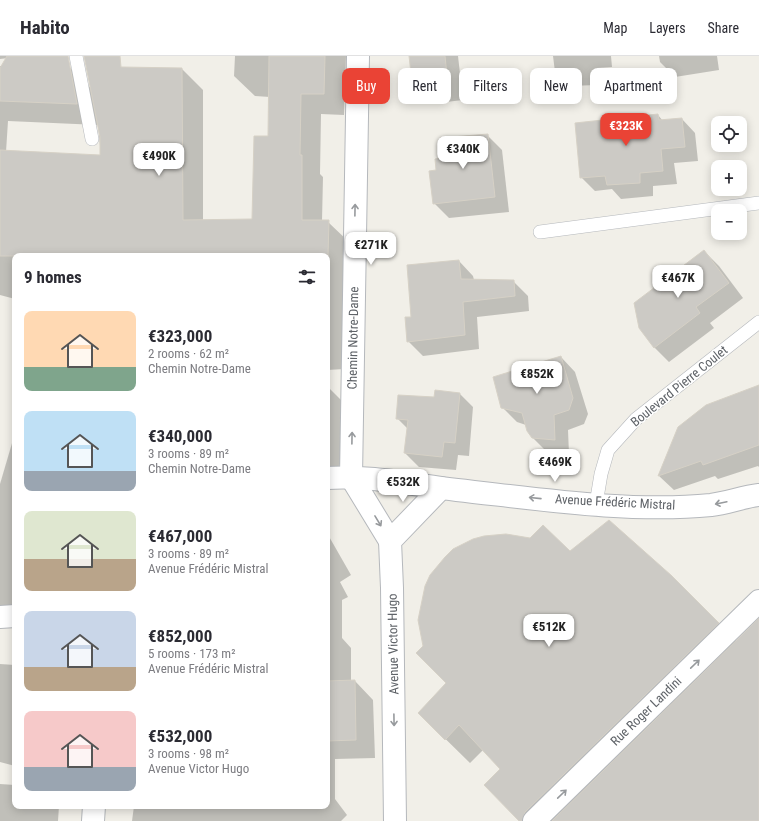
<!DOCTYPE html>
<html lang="en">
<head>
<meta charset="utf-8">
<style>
  body { margin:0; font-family:"Roboto Condensed",sans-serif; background:#f7f7f7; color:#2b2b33; height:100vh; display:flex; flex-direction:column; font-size:15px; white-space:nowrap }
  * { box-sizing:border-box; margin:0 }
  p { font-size:13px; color:#7c7c81 }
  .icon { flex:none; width:22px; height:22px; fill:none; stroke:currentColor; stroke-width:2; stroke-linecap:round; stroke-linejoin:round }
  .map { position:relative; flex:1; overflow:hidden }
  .sheet { position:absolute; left:12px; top:197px; width:318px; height:556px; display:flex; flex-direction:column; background:#fff; border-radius:8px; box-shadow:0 2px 10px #0003 }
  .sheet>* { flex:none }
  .banner { position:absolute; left:342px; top:12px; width:357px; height:36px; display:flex; gap:8px }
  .controls { position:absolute; left:711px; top:60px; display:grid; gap:8px }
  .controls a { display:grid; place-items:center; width:36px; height:36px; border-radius:8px; background:#fff; box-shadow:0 2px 10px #0003; font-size:20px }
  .price { position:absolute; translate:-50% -34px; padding:0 9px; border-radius:8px; background:#fff; color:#222; font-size:13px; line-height:26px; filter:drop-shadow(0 1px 2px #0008) }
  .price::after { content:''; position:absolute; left:50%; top:24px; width:12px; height:9px; margin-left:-6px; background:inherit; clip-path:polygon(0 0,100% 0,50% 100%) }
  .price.current { background:#ea4335; color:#fff }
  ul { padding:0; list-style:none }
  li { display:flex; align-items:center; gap:12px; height:100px; padding:0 12px }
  li span { display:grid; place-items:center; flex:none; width:112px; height:80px; border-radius:8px; color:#555 }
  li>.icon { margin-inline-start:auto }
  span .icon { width:48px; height:48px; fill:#fffc; stroke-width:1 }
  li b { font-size:17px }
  h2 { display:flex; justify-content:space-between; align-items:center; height:48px; padding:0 12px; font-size:17px }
  .tag { padding:0 14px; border-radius:8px; background:#fff; box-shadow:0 2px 10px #0003; font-size:14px; line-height:36px }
  .tag.current { background:#ea4335; color:#fff }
  header { display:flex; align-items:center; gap:24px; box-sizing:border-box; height:56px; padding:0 20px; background:#fff; border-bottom:1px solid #e1e1e2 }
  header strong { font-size:19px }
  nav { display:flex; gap:22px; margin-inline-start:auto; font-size:14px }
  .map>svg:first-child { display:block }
  .shadow { fill:#0003; fill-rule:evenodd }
  .building { fill:#cccac5; stroke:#d6d1c6 }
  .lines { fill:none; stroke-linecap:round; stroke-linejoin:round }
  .service-casing { stroke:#b5b8bc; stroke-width:14 }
  .minor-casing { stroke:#b5b8bc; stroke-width:24 }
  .service { stroke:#fff; stroke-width:13 }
  .minor { stroke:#fff; stroke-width:22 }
  .oneway { stroke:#979a9d }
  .labels { text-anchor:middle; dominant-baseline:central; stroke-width:3; stroke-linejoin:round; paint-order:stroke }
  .street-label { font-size:13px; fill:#5f6368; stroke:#fff }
</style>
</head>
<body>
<header>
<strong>Habito</strong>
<nav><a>Map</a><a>Layers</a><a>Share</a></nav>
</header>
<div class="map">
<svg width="759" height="765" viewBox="0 0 759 765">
  <rect width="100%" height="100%" fill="#f1efe8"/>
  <g class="shadow">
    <polygon points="0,0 25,0 0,3"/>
    <path d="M235,0H346L344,59L321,58L320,118L323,121L322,165L328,166L349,186L345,313L327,314V200H15V243L0,239V10L69,11L92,33L182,13L203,34V165L253,164L269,81L270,41L255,40L234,20ZM8,65L98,69L101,100L6,96Z"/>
    <polygon points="410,0 458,0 463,44 429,48 414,33"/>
    <polygon points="553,0 611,0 612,11 597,12 597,29 569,30 555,16"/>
    <polygon points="659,0 717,0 719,14 675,21 660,6"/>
    <polygon points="658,59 663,65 682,63 695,77 698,105 674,107 677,128 653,130 653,140 621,143 612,133 595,135 581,121"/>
    <polygon points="487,79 502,94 509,156 449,162 434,147 437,115 443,103"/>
    <polygon points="704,195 719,210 743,242 710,267 714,272 669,306 654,291"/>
    <polygon points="459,205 473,220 474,224 513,225 528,240 529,255 477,261 479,293 423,300 408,285 412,262"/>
    <polygon points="561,301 575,316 588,358 584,368 568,374 569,398 548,397 533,382 526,369 517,366 502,351"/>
    <polygon points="327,330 349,352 347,398 336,414 327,423"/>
    <polygon points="759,330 759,411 758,410 718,423 715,420 674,434 659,420 679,371"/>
    <polygon points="459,337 473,351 469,400 458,399 456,414 419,411 405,397 408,373 397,362 435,342"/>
    <polygon points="15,377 15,555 0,552 0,428"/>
    <polygon points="327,477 351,519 340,526 348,541 342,544 342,582 351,592 351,625 355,625 373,644 375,702 335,703 335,743 347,759 341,765 132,765 134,750 327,750"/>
    <polygon points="569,497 671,521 737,586 759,564 759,765 523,765 523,757 520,765 501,713 483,694 470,707 419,657"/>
    <polygon points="0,608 15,609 15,710 0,706"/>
    <polygon points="0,728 15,729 15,750 59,750 58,765 0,765"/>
  </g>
  <g class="building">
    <polygon points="7,0 68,0 77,48 0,45 0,12"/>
    <polygon points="84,0 120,0 121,11 182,12 183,164 252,163 254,80 268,80 269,0 325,0 324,38 301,38 300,99 302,99 302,164 329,164 328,200 0,200 0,94 100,99 100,81"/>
    <polygon points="409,0 445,0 448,29 413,34"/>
    <polygon points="658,58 659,64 682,62 685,91 661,93 663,115 640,117 640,127 607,129 605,120 580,122 575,67"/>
    <polygon points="488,78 495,141 433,148 429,115 436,114 435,103 442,102 440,82"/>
    <polygon points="704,194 729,227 696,251 700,257 654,292 639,272 634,247"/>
    <polygon points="459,204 461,223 514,224 515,240 463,246 465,279 407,286 405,261 411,261 407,209"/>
    <polygon points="561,300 573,342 569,354 554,359 555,384 532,382 527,375 522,357 501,352 493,321"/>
    <polygon points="759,329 759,389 703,409 701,405 658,420 678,371 706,349"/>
    <polygon points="435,334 460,337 455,387 444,386 442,401 404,397 408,364 396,363 398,339 434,341"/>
    <polygon points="609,464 672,520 719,567 525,756 522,765 519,765 484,729 500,713 459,669 445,684 418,657 446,627 416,597 423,590 418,564 425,530 430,519 445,501 453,493 473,483 484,480 506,478 530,482 543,469 570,495"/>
    <polygon points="759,562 759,765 552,765"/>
    <polygon points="355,624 356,684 327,685 327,625"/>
  </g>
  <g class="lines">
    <g class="service-casing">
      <g id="service">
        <polyline points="76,0 92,83"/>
        <polyline points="540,176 759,147"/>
        <polyline points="596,448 601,418 608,394 636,363 759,266"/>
      </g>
    </g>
    <g class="minor-casing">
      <g id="minor">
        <polyline points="351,421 358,0"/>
        <polyline points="351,421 390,485"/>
        <path d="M327,422C370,419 414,429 457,434C539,443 629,457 711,449C727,447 743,441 759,439"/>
        <polyline points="0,561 15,560"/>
        <polyline points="93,765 94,750"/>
        <polyline points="395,765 392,532 390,485 441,432"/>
        <polyline points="534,765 759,545"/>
      </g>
    </g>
    <use href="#service" class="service"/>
    <use href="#minor" class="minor"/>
  </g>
  <defs><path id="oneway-shaft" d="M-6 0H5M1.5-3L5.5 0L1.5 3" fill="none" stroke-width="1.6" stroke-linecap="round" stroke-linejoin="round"/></defs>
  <g class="oneway">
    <use href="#oneway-shaft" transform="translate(355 154) rotate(-89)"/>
    <use href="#oneway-shaft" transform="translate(352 382) rotate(-89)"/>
    <use href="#oneway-shaft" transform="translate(535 442) rotate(-174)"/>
    <use href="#oneway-shaft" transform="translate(721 447) rotate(168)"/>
    <use href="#oneway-shaft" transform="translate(378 465) rotate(59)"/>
    <use href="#oneway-shaft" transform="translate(695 608) rotate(-44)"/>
    <use href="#oneway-shaft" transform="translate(394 664) rotate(89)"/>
    <use href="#oneway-shaft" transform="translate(562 738) rotate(-44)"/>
  </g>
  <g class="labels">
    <g class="street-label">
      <text transform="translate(353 282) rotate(-89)">Chemin Notre-Dame</text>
      <text transform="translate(679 330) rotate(-39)">Boulevard Pierre Coulet</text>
      <text transform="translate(615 446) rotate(3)">Avenue Frédéric Mistral</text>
      <text transform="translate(393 588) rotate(-91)">Avenue Victor Hugo</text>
      <text transform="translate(646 655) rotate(-44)">Rue Roger Landini</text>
    </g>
  </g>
</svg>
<div class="controls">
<a><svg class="icon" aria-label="locate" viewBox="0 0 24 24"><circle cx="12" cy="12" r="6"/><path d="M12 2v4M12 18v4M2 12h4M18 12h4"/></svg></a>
<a>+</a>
<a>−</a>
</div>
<b class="price current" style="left:626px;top:91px">€323K</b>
<b class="price" style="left:463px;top:114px">€340K</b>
<b class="price" style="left:159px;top:121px">€490K</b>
<b class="price" style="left:371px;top:210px">€271K</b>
<b class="price" style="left:678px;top:243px">€467K</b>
<b class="price" style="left:537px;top:339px">€852K</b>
<b class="price" style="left:555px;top:427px">€469K</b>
<b class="price" style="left:403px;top:447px">€532K</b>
<b class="price" style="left:549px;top:592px">€512K</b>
<div class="banner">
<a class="tag current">Buy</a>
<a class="tag">Rent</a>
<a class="tag">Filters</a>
<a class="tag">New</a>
<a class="tag">Apartment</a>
</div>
<section class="sheet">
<h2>9 homes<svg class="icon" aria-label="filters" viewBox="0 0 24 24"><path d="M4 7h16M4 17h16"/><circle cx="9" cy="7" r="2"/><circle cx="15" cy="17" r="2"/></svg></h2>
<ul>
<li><span style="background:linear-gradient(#ffd9b3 70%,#7fa58c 0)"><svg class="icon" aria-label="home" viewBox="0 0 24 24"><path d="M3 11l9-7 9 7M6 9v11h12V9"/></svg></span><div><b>€323,000</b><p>2 rooms · 62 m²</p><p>Chemin Notre-Dame</p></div></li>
<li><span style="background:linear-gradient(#bfe0f5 75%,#9aa5b1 0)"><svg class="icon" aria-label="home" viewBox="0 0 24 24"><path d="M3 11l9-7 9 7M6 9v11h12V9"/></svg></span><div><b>€340,000</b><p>3 rooms · 89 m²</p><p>Chemin Notre-Dame</p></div></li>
<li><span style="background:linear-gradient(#dfe7d0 60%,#b9a48a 0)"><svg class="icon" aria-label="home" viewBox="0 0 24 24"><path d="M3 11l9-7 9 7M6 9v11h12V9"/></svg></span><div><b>€467,000</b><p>3 rooms · 89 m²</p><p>Avenue Frédéric Mistral</p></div></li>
<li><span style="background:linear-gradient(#c9d6e8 70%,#b9a48a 0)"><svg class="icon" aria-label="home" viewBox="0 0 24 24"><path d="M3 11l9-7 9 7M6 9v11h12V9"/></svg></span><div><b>€852,000</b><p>5 rooms · 173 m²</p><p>Avenue Frédéric Mistral</p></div></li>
<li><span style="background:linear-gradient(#f6c9c9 70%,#9aa5b1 0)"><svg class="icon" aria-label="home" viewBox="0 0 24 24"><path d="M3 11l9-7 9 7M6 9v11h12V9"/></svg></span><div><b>€532,000</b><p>3 rooms · 98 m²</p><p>Avenue Victor Hugo</p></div></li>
</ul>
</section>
</div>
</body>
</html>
